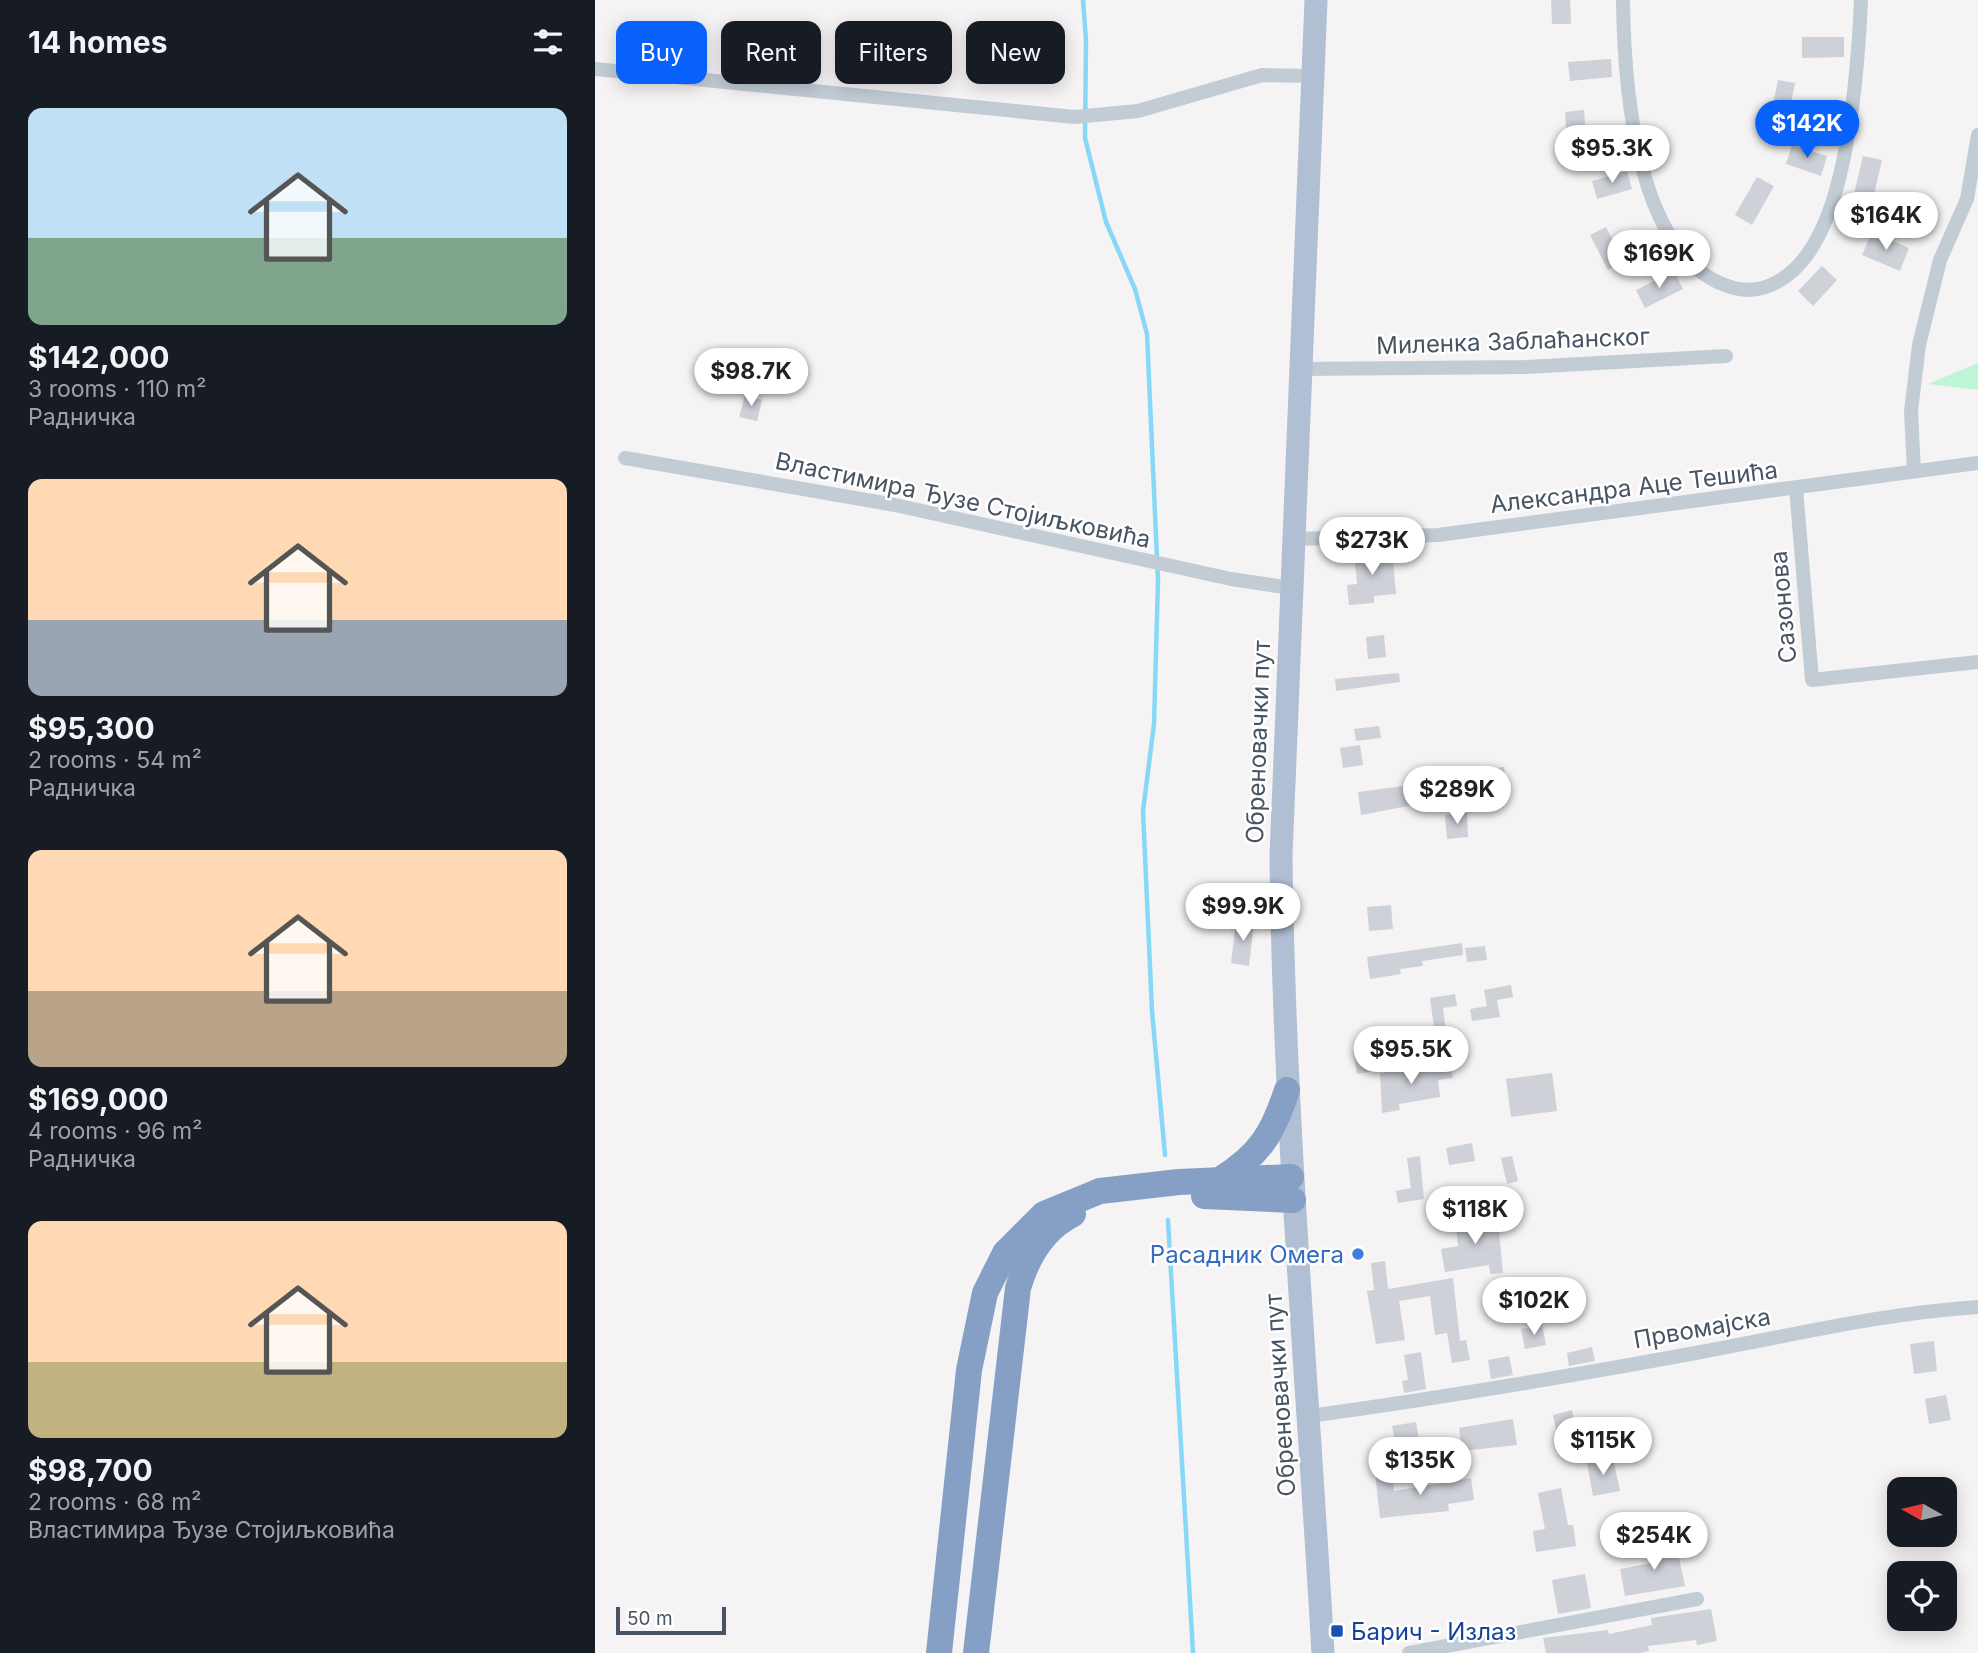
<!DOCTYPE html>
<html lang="en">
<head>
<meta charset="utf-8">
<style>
  body { margin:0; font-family:Inter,sans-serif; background:#242831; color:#f1f3f6; height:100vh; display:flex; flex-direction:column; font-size:26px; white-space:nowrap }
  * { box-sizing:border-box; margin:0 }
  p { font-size:23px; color:#9ea1a6 }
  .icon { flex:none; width:38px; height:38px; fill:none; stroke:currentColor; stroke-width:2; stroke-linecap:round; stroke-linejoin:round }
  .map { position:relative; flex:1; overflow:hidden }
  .sheet { display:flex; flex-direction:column; background:#171b24; width:595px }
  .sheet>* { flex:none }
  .hud { position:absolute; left:21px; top:21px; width:665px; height:63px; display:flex; gap:14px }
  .needle { width:46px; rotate:278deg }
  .controls { position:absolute; left:1292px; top:1477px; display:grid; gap:14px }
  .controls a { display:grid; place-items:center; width:70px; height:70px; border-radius:14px; background:#171b24; box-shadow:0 4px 18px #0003; font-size:35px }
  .scale { position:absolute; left:21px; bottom:18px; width:110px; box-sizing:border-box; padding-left:7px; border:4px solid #485463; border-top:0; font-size:19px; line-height:24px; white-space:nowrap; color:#485463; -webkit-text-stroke:5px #fff; paint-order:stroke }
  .price { position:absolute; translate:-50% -60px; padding:0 16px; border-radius:24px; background:#fff; color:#222; font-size:23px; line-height:46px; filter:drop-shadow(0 2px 4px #0008) }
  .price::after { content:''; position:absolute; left:50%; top:42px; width:21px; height:16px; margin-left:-10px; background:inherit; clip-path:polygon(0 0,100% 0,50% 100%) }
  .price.active { background:#0861fa; color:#fff }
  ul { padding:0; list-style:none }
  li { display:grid; align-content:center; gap:14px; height:371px; padding:0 28px }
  li span { display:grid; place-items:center; height:217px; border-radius:14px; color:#555 }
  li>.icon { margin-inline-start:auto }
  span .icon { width:126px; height:126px; fill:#fffc; stroke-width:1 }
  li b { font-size:30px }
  h2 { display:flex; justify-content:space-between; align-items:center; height:84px; padding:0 28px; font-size:30px }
  .pill { padding:0 24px; border-radius:14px; background:#171b24; box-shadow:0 4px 18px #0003; font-size:24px; line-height:63px }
  .pill.active { background:#0861fa; color:#fff }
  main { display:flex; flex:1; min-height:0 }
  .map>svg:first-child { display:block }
  .green { fill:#bff5d7 }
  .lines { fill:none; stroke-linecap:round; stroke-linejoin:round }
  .stream { stroke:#87d7f6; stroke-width:4.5 }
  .building { fill:#ced1d8 }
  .street { stroke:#c2ccd5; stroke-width:14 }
  .primary { stroke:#b0bfd3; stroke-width:23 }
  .highway { stroke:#86a0c5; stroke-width:26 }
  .shop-dot { fill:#3f7fe0; stroke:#fff; stroke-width:2.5 }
  .transit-dot { fill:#1a4fb4; stroke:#fff; stroke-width:2.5 }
  .labels { text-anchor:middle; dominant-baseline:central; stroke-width:5; stroke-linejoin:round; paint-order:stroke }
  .street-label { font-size:24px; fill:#485463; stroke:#fff }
  .shop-label { font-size:24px; fill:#366cbe; stroke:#fff; text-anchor:end }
  .transit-label { font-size:24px; fill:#164399; stroke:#fff; text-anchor:start }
</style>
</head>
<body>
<main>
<section class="sheet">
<h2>14 homes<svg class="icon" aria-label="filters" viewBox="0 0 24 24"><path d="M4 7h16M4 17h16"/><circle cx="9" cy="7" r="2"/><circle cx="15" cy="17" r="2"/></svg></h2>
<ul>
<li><span style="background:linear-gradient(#bfe0f5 60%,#7fa58c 0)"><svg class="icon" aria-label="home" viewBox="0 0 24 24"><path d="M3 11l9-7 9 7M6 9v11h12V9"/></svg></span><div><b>$142,000</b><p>3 rooms · 110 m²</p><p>Радничка</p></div></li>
<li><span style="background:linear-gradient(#ffd9b3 65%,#9aa5b1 0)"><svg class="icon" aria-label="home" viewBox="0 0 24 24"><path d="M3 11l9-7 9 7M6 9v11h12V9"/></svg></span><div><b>$95,300</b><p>2 rooms · 54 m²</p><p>Радничка</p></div></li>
<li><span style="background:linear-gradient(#ffd9b3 65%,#b9a48a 0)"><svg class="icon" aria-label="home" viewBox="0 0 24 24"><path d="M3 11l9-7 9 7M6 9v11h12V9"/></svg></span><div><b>$169,000</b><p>4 rooms · 96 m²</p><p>Радничка</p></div></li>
<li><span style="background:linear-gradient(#ffd9b3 65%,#c2b280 0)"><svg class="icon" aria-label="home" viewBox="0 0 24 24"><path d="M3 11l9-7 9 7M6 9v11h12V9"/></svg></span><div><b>$98,700</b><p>2 rooms · 68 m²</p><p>Властимира Ђузе Стојиљковића</p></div></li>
</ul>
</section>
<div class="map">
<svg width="1383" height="1653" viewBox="0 0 1383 1653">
  <rect width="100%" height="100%" fill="#f5f3f3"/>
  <polygon class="green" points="1383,363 1383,390 1333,384"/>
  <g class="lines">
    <g class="stream">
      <polyline points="488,0 491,40 490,138 511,222 540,289 552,334 563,581 559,724 548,811 557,1011 570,1155"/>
      <polyline points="573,1220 598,1653"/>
    </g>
  </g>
  <g class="building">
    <polygon points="956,0 975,0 976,24 957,24"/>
    <polygon points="1207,37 1249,37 1249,57 1207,58"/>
    <polygon points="1016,59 1017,77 975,81 973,62"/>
    <polygon points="1183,80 1200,83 1192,123 1175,119"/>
    <polygon points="989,110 992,152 973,154 970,112"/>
    <polygon points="1197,145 1232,156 1226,176 1191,164"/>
    <polygon points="1268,156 1287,160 1278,199 1259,194"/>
    <polygon points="1032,171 1037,189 1002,199 997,181"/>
    <polygon points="1162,177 1179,186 1157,225 1140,215"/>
    <polygon points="1011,227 1029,262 1013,270 995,235"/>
    <polygon points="1277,232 1314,248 1305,271 1267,255"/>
    <polygon points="1227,266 1242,280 1218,306 1203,291"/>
    <polygon points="1079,271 1088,289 1050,308 1041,290"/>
    <polygon points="150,395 167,400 162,421 144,417"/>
    <polygon points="797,549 801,594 779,596 779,603 754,605 752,585 762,584 759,553"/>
    <polygon points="789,635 791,657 773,659 771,637"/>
    <polygon points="804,673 805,682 741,691 740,679"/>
    <polygon points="784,726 786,738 761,741 759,729"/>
    <polygon points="765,745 768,765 748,768 745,748"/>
    <polygon points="909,767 912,791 881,795 878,771"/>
    <polygon points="816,785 819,805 766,815 763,792"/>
    <polygon points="872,813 873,837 852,839 850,815"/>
    <polygon points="796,905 798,929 774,931 772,907"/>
    <polygon points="641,921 659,923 654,966 636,963"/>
    <polygon points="867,943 868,955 827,961 828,966 805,969 806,974 775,979 772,957"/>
    <polygon points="890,946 892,960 872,962 870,948"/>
    <polygon points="916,985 918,997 902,1000 905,1017 877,1021 875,1009 892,1006 889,990"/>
    <polygon points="860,994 862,1006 848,1008 852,1039 841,1041 835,998"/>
    <polygon points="781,1045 785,1070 762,1074 758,1049"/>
    <polygon points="855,1065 858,1078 843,1080 845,1097 804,1104 805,1110 787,1113 785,1073"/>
    <polygon points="957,1073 962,1111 916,1117 911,1079"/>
    <polygon points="877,1143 880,1161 854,1165 851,1148"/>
    <polygon points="825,1156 829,1199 803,1203 801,1191 816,1188 812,1158"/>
    <polygon points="917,1156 923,1181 912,1184 906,1158"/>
    <polygon points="877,1215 878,1221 903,1220 908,1273 895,1274 894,1265 850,1272 846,1249 863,1246 860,1217"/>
    <polygon points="790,1261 793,1289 858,1278 865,1341 871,1340 875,1360 857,1363 852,1333 840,1335 835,1296 804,1301 810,1340 781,1344 772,1291 779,1290 776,1263"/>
    <polygon points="967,1295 971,1313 944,1319 940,1302"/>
    <polygon points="947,1325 951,1345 930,1349 926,1329"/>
    <polygon points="1339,1341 1342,1371 1319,1374 1315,1344"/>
    <polygon points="997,1347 1000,1361 974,1366 972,1353"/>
    <polygon points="826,1352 831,1389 809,1393 807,1381 813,1380 809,1355"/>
    <polygon points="914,1356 918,1375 896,1379 893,1360"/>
    <polygon points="1351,1395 1356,1420 1334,1424 1330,1399"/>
    <polygon points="977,1410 982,1435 963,1439 958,1415"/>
    <polygon points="918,1419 922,1445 867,1451 864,1428"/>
    <polygon points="821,1422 825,1445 802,1450 797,1426"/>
    <polygon points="1025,1432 1028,1452 1010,1455 1006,1435"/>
    <polygon points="1018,1458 1025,1491 998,1496 992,1463"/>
    <polygon points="797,1470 799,1491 876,1478 879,1500 853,1504 854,1511 785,1518 780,1472"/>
    <polygon points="966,1488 973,1525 978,1525 981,1546 941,1552 938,1531 950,1529 943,1493"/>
    <polygon points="1040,1515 1043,1533 1016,1538 1013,1520"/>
    <polygon points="1070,1535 1074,1555 1083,1553 1090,1586 1030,1596 1025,1569 1062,1562 1058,1538"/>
    <polygon points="990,1574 996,1608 963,1614 957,1580"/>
    <polygon points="1116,1609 1122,1641 1102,1645 1101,1640 1053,1646 1054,1651 1045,1653 951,1653 948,1638 1013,1630 1014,1634 1057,1625 1056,1618"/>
  </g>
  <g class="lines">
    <g class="street">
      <path d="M1028,0C1029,84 1040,262 1139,288C1169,296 1197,277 1214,252C1254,195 1263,68 1266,0"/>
      <polyline points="0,69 480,117 543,111 667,75 718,76"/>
      <polyline points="705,369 931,367 1131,356"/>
      <polyline points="30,458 300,505 636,579 696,588"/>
      <polyline points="1319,471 1316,411 1324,345 1345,260 1372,199 1383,135"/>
      <polyline points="1201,488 1217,680 1383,662"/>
      <polyline points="699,539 843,535 1383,463"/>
      <path d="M714,1416C845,1398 976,1376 1106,1352C1198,1335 1290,1313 1383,1307"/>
      <polyline points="814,1653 1102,1599"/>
    </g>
    <path class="primary" d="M721,0L686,856C689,1122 713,1387 728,1653"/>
    <g class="highway">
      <path d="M626,1179C665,1155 678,1133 692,1090"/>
      <polyline points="609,1196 698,1200"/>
      <polyline points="344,1653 374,1370 390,1293 410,1253 449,1214 505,1191 584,1182 696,1177"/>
      <path d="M381,1653L423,1288C432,1257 448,1229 478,1214"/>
    </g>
  </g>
  <circle class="shop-dot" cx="763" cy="1254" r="7"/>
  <rect class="transit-dot" x="735" y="1624" width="14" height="14" rx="3.5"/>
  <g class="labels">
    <g class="street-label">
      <text transform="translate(918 341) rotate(-2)">Миленка Заблаћанског</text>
      <text transform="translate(1039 487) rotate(-7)">Александра Аце Тешића</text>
      <text transform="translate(368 500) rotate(12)">Властимира Ђузе Стојиљковића</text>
      <text transform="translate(1188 607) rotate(-95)">Сазонова</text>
      <text transform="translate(663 742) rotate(-88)">Обреновачки пут</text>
      <text transform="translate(1107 1328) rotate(-10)">Првомајска</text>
      <text transform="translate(685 1395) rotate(-94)">Обреновачки пут</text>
    </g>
    <g class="shop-label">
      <text x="749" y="1254">Расадник Омега</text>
    </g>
    <g class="transit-label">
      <text x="756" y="1631">Барич - Излаз</text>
    </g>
  </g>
</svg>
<div class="controls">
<a><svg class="needle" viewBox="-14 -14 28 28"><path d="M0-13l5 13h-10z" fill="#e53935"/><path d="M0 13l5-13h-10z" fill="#9ea1a6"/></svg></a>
<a><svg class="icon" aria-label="locate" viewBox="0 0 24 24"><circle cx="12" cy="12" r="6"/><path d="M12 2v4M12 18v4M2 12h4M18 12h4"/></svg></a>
</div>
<div class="scale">50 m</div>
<b class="price active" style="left:1212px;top:160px">$142K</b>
<b class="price" style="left:1017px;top:185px">$95.3K</b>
<b class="price" style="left:1291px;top:252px">$164K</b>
<b class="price" style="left:1064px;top:290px">$169K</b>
<b class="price" style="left:156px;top:408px">$98.7K</b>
<b class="price" style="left:777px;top:577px">$273K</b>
<b class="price" style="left:862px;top:826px">$289K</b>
<b class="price" style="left:648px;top:943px">$99.9K</b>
<b class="price" style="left:816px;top:1086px">$95.5K</b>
<b class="price" style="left:880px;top:1246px">$118K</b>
<b class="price" style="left:939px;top:1337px">$102K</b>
<b class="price" style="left:1008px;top:1477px">$115K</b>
<b class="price" style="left:825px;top:1497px">$135K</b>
<b class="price" style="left:1059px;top:1572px">$254K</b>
<div class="hud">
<a class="pill active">Buy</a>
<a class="pill">Rent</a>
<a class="pill">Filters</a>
<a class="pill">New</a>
</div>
</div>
</main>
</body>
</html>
